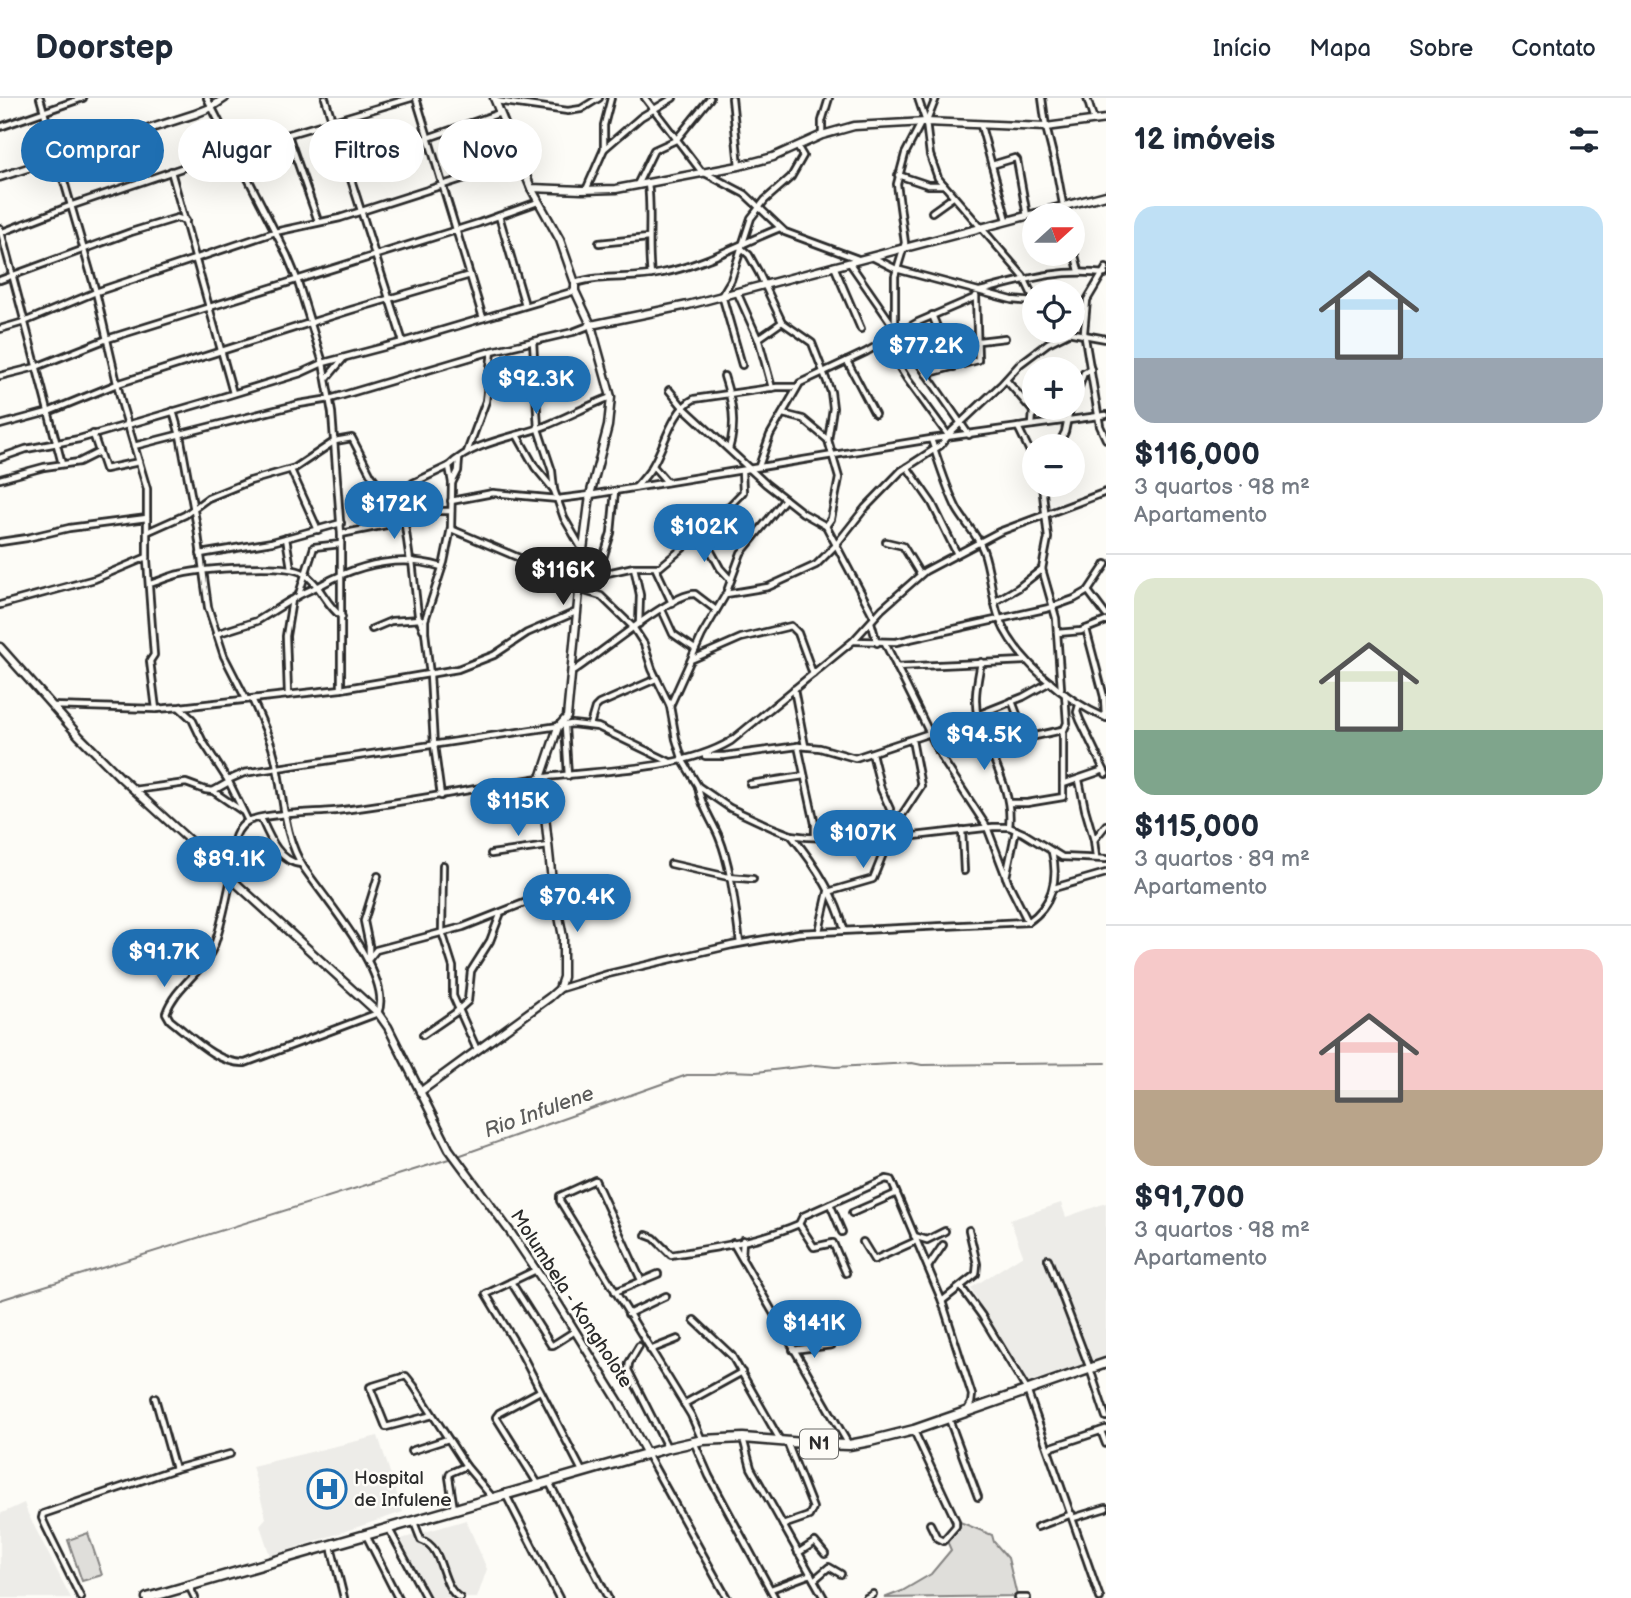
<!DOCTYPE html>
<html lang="pt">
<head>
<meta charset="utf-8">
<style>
  body { margin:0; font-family:"Balsamiq Sans",sans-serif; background:#f2f2f3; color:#1f2937; height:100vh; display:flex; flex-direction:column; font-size:26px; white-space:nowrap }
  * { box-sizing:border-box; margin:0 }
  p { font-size:23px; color:#747a83 }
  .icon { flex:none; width:38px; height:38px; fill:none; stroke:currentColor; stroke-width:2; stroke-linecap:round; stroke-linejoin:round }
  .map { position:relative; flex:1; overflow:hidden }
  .sheet { display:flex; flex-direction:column; background:#fff; width:525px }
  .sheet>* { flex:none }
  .top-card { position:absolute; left:21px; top:21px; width:665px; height:63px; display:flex; gap:14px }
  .needle { width:46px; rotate:69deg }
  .controls { position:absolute; left:1022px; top:105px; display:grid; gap:14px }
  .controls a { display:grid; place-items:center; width:63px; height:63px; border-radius:50%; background:#fff; box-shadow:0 7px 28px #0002; font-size:35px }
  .price { position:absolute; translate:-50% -60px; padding:0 16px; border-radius:24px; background:#1f6fb2; color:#fff; font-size:23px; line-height:46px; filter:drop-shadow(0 2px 4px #0008) }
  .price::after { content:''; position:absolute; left:50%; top:42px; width:21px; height:16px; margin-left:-10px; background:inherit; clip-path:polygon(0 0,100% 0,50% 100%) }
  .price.selected { background:#222; color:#fff }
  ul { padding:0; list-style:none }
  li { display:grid; align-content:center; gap:14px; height:371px; padding:0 28px }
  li+li { border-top:2px solid #e0e1e3 }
  li span { display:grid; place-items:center; height:217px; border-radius:21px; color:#555 }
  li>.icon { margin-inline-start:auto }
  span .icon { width:126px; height:126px; fill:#fffc; stroke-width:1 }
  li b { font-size:30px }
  h2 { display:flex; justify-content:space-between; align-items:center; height:84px; padding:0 28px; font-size:30px }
  .tag { padding:0 24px; border-radius:32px; background:#fff; box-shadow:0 7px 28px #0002; font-size:24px; line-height:63px }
  .tag.selected { background:#1f6fb2; color:#fff }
  header { display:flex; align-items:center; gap:42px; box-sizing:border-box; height:98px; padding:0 35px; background:#fff; border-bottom:2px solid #e0e1e3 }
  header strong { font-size:33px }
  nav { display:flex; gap:38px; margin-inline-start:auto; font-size:24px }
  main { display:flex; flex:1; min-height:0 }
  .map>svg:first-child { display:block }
  .built { fill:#edece8 }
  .green { fill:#dfdeda; stroke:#858482; stroke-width:2 }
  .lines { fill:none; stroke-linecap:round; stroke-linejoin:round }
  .stream { stroke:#7e7d7b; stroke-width:2 }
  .street-casing { stroke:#2b2b2b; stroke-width:10 }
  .secondary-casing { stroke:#2b2b2b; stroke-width:11 }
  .highway-casing { stroke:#2b2b2b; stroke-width:13 }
  .street { stroke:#fdfcf7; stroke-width:4.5 }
  .secondary { stroke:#fdfcf7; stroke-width:6 }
  .highway { stroke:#fdfcf7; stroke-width:8 }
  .labels { text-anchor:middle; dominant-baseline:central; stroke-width:5; stroke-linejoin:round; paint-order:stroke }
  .shield { fill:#fdfcf7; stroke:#6a6a68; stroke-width:2 }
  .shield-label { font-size:18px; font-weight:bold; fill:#2b2b2b }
  .street-label { font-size:19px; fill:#2b2b2b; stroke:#fdfcf7 }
  .poi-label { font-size:19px; fill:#2b2b2b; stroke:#fdfcf7; text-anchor:start }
  .water-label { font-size:21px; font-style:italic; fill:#5b5b5a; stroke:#fdfcf7 }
</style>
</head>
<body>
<header>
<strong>Doorstep</strong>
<nav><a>Início</a><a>Mapa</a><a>Sobre</a><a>Contato</a></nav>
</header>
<main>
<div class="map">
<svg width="1106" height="1500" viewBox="0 0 1106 1500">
  <rect width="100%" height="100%" fill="#fdfcf7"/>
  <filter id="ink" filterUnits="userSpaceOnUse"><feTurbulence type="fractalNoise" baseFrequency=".0143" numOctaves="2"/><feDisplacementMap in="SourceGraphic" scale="14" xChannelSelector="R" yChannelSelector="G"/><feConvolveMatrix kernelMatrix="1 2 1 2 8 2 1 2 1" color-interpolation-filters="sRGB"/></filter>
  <g filter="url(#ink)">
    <g class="built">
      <polygon points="1061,1105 1066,1119 1106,1105 1106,1259 1023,1286 971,1190 1023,1157 1010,1122"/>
      <polygon points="378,1338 403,1414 270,1458 260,1427 266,1420 252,1368"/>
      <polygon points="24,1405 28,1416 71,1500 0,1500 0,1416"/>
      <polygon points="466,1422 487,1471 477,1500 431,1500 401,1441"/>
    </g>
    <g class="green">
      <polygon points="960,1424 992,1437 994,1444 1008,1460 1017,1498 884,1500 902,1493 931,1476 951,1452 947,1443"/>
      <polygon points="88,1435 102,1477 82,1483 68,1442"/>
    </g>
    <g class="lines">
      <g class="stream">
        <polyline points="458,1058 687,977 714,977 729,973 756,974 816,967 835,969 912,965 922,967 1106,965"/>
        <polyline points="0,1202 452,1060"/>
      </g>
      <g class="street-casing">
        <g id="street">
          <polyline points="40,0 96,194 122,307 147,391 147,462 154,557 150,563 156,611"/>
          <polyline points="207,0 287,157 297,181 323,265 332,315 341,436 341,591"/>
          <polyline points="325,0 403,244"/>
          <polyline points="416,0 483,220"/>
          <polyline points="645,0 701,73 745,96 785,134 858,161"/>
          <polyline points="732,0 739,68"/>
          <polyline points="918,0 926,24 930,57 938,80 1023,178 1034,201"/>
          <polyline points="1042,0 1046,29 1056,69 1065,117"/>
          <polyline points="1087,0 1094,23"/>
          <polyline points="496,3 568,13 581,11 599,0"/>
          <polyline points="927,23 936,0"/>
          <polyline points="921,25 905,56 897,86 905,145 895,178 895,231 969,337"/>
          <polyline points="981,28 1007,122"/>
          <polyline points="0,29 83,0"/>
          <polyline points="288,37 318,123"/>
          <polyline points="822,37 822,23 829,0"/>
          <polyline points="604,51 604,27 611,0"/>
          <polyline points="992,67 1015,60 1017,62 1027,118"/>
          <polyline points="347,68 500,15"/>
          <polyline points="171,73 233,295"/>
          <polyline points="898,77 928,87 944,87"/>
          <path d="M648,85C652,116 647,146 651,177"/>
          <polyline points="637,87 654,52 676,42 710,0"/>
          <polyline points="586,92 604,51 641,19 673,0"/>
          <polyline points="932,114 953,99"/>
          <polyline points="499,118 525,207"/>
          <polyline points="0,130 62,366"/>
          <polyline points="0,135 70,108 232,53 411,0"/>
          <polyline points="599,145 648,140"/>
          <polyline points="740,149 749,157 759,175 782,224 812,245 831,294 833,310 828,342 839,380 831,421 826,428"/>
          <polyline points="1073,150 1079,173"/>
          <polyline points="872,159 896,171 1012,202 1034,204"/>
          <polyline points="849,164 894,229"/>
          <polyline points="834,168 861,231"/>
          <polyline points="1106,170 1087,202 1084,234 1100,328 1106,341"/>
          <polyline points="0,182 131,134 177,120 186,123"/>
          <path d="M575,185C603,176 633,182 662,175C703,167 742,145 780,130"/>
          <path d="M980,193C1024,182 1059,170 1105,176"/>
          <polyline points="737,194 759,243 772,290"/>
          <polyline points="932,217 954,269"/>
          <polyline points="0,231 24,224 96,194 275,134 340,120 518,63"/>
          <polyline points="1062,233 1106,241"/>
          <polyline points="758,241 782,224"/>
          <polyline points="533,243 538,331 552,373 554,392"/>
          <polyline points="979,243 1005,240"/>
          <polyline points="884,244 907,281 948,337"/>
          <polyline points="847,263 875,316"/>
          <polyline points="742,267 722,197 731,182 751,120 765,102 791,79 803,58 797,48"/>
          <polyline points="926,276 978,262 976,198"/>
          <polyline points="0,278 36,269 107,241 479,125 538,104"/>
          <path d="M724,278C732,303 737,325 729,351"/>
          <polyline points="327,280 343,261"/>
          <polyline points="1006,282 1033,313"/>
          <polyline points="669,292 683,309 766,386 803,415 826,428 874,519"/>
          <polyline points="1073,305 1084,275 1091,271"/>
          <polyline points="173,313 180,337 197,429 208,509 224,558 246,601"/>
          <polyline points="783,316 803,321 828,342"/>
          <polyline points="0,327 48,314 117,286 351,212 470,177"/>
          <polyline points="1032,327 1033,313 1037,310"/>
          <polyline points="1018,329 1034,362"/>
          <polyline points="93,336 105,371 139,364"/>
          <polyline points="517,337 535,369 554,392 564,420 582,451"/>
          <path d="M931,341C939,365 946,389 957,411C965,425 978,438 983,452C991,473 991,498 999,520C1015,561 1066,603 1106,620"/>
          <polyline points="134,348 299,306 330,301 492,253 573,234 591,227"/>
          <polyline points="1058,348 1065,334 1070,310"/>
          <polyline points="467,354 486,303 492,253"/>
          <polyline points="0,360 26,351 79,341 206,304 301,275 323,265 403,244 575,193"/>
          <polyline points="653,368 667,384"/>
          <polyline points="759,368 770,337 800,285 866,254 918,224 976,199"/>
          <polyline points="907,369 932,405 957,456"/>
          <polyline points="291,372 318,432"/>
          <polyline points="0,381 44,369 79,364 99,354"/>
          <polyline points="452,385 458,373 459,361"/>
          <polyline points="1042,387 1048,440 1042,471 1056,520 1061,590"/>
          <path d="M636,389C642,382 649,375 653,367C665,347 672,312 694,301L777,289H797"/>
          <polyline points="391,403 413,385 449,368"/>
          <polyline points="451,403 493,395 558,401 590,397 931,341 1106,317"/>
          <polyline points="451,431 536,467 556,474 589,479 634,469 660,469 714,424 743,394 742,373"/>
          <polyline points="147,434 185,417 208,400 250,383 295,370 335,343 352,340 371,377 404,420 410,463"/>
          <polyline points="701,435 720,470 730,481"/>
          <polyline points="341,436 391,426 421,413 451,413"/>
          <polyline points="286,440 291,470"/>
          <polyline points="0,444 27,440 69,430 147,420"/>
          <polyline points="886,444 903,448 920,476"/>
          <polyline points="200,456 272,444 341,425"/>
          <polyline points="412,463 418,517 423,531"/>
          <polyline points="634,469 640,497 639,526"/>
          <polyline points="656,471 672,505"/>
          <polyline points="598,476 611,435 615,393"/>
          <path d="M150,486C160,483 170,478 180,476C202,471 285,464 303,475C320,485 325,507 342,519"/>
          <polyline points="578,491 601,498 633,529 644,546 652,571 670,608 676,641 683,663 698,688 730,710 773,730 791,737 807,739 879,742 993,729 1009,729 1023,735 1062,759 1106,761"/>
          <polyline points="1088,493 1106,517"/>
          <polyline points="299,496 314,449 341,446"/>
          <polyline points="726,496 768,489 816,467 835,448 865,410 901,373 941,347 952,333 1001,287 1020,266 1048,245 1068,235"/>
          <polyline points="994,504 1018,490 1042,471"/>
          <polyline points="0,507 95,481 147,459"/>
          <polyline points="662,512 673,536 695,551"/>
          <polyline points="871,524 877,545"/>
          <polyline points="372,531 391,523 421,521"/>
          <polyline points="1086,531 1104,599 1105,619"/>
          <polyline points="1057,535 1081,533 1106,523"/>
          <polyline points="216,536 257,523 291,502"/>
          <polyline points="854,543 896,544 1049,510 1074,501 1088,493 1106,466"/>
          <polyline points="885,545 943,662 987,729 1008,784 1028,824"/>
          <polyline points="693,561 741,540 791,528 798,535 813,576"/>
          <path d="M981,564C978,582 973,601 978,619C987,656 1014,690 1009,729"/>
          <polyline points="896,569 1025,563"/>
          <path d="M572,574C595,560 674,493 695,496L716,512"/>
          <polyline points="794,591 805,648"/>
          <path d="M288,596L286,538L292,502C301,495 311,492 321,487C359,466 399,456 442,469"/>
          <path d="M252,601C260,619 269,637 274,656C284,693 282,737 304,770C324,800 394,879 378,915L245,965C216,966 191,938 170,922L166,915C176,886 207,873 216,842C222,824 226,804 230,785C234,766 227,739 245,725C258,715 316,715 335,713C403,705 471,691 540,680C598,672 681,673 731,643L853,543L882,511L925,473L999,434L1106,394"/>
          <polyline points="1012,603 1026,640 1062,632"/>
          <polyline points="1079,607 1077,614 1080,622 1106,676"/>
          <polyline points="52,608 156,611 180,609 341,591 458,571 494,557 527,535 576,514"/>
          <polyline points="670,608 702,537 726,496 741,455 785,401"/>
          <polyline points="180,610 192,621 202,642 229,684 248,723"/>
          <polyline points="590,627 595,610 599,606 656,581"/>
          <polyline points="565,628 568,678"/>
          <polyline points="798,648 815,726 815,739"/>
          <polyline points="872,655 881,691 890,711"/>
          <polyline points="705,658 724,658 798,648 820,650 855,660 945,630 1023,599 1050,584"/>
          <polyline points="228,682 244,675 572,626 598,629 670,664"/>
          <polyline points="1079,682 1085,711 1094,742 1096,759"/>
          <polyline points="750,686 804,678"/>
          <polyline points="1063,686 1104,672"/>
          <path d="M698,689C701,708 712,722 719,739C732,771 735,811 740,845"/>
          <polyline points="134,692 186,685 205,692 213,693 242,713"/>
          <polyline points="213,693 229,684"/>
          <path d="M441,698L434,647L430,577L425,534V522L444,464L451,430L452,385L449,368C475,343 514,340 545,328C568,319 589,307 611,299"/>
          <polyline points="1009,705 1027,705 1063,699 1063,634 1067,625 1065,596"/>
          <path d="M261,720C269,738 279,764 301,766"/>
          <polyline points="962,732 964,773"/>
          <path d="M791,737C814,765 835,796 844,831"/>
          <polyline points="909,738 900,720 921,688 912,642"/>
          <polyline points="1094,742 1106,727"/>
          <polyline points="491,756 548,748"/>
          <polyline points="671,766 728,779 753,781"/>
          <polyline points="443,767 442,834 453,869 453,898 477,952"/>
          <polyline points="1006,779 1016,732"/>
          <polyline points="1054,790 1106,775"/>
          <polyline points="819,833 828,794 873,781 889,741"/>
          <polyline points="369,860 369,847 364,823 378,778"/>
          <polyline points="368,862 376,852 463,829 547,796 552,785"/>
          <path d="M559,891L608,876L732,847L799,835L1028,824C1052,808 1059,781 1052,754"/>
          <polyline points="423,937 455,915 468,903 471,873 490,843 500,817"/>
          <polyline points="830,1106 842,1134"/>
          <polyline points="852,1115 895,1096"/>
          <polyline points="799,1126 814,1149 833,1145 846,1175"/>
          <path d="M646,1137L654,1140L671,1157C713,1150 760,1143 799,1126L803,1118L886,1081L891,1082L942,1203L972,1297L971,1305L967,1312"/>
          <polyline points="914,1138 927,1142 945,1133"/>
          <polyline points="863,1144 874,1162 916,1143"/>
          <polyline points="733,1145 849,1347"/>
          <polyline points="742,1159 743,1142"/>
          <polyline points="1048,1161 1090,1271 1106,1319"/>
          <polyline points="928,1169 943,1147"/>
          <polyline points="536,1172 486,1196 520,1253 582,1373"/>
          <polyline points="641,1182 595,1082 560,1098 560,1103 691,1317 702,1342"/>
          <polyline points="511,1184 551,1247 553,1247 575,1233"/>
          <polyline points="961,1189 982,1218 1027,1292 1100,1500"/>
          <polyline points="615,1194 658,1176"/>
          <polyline points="942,1203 976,1176 977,1166 969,1132"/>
          <polyline points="628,1216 666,1198"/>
          <polyline points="694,1222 732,1258 780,1342"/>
          <polyline points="639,1248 629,1265 628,1272 667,1349"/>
          <polyline points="650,1252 678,1241"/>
          <polyline points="793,1252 832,1247"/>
          <polyline points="155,1300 175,1371"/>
          <polyline points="684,1306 742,1274"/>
          <polyline points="433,1317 386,1329 370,1289 406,1278 414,1288 466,1368 492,1399"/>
          <polyline points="949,1321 978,1399"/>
          <polyline points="914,1333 956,1423 956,1428 943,1443 937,1440 930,1426"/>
          <polyline points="1101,1333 1106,1346"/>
          <polyline points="743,1340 751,1370 824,1500"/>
          <polyline points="694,1344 709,1378 775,1500"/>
          <polyline points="1049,1350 1106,1331"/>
          <polyline points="411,1353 448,1341"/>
          <polyline points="647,1356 727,1500"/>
          <polyline points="549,1384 608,1500"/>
          <polyline points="538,1386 496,1319 499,1315 540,1293"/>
          <polyline points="506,1397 559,1500"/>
          <polyline points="454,1411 449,1379 450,1375 466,1368"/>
          <polyline points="1073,1420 1106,1410"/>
          <path d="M414,1424L421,1442C445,1449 439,1488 460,1500"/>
          <polyline points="783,1427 809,1418 813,1410 787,1344"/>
          <polyline points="1037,1429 1072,1416"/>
          <polyline points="389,1431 426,1500"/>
          <polyline points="366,1437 398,1500"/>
          <polyline points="331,1448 344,1500"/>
          <polyline points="798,1455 815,1444 825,1456"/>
          <polyline points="814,1482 829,1469 841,1476"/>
          <polyline points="189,1488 195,1500"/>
          <polyline points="771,1491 811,1476"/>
          <polyline points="81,1500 46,1429 42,1420 43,1416 175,1371 230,1356"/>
          <polyline points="866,1500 873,1496"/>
          <polyline points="1018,1500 1027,1500"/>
        </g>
      </g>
      <g class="secondary-casing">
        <g id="secondary">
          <polyline points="494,0 531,90 582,92 616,91 739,68 773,59 822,37 854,28 926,24 1046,29 1106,21"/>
          <polyline points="0,79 195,16 210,10 225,0"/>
          <polyline points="591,227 688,207 1106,97"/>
          <polyline points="0,549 79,638 120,679 378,915 388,929 449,1051 511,1135 554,1199 619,1304 647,1356"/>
          <polyline points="420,994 550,899 559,891 563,879 563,839 552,783 541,680 558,629 567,619 583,452 590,397 608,328 611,299 591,227 575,193 575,185 560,142 531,90"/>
        </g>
      </g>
      <g class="highway-casing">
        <polyline id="highway" points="147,1500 667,1350 703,1342 743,1340 816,1346 849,1347 870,1343 914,1332 1106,1265"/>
      </g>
      <use href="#street" class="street"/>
      <use href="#secondary" class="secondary"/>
      <use href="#highway" class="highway"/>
    </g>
  </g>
  <defs>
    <g id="hospital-ring" transform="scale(2.0125)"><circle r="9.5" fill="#fdfcf7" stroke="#1f6fb2" stroke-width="1.5"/><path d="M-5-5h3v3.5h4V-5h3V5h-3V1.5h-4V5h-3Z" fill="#1f6fb2"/></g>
  </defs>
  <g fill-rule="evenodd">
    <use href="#hospital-ring" x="327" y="1391"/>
  </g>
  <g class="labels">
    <rect class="shield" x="800" y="1331.5" width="38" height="29" rx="5"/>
    <g class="shield-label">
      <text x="819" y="1346">N1</text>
    </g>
    <g class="street-label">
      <text transform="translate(571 1201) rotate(57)">Molumbela - Kongholote</text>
    </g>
    <g class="poi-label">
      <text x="354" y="1380">Hospital<tspan x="354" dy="22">de Infulene</tspan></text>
    </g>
    <g class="water-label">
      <text transform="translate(539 1014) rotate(-20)">Rio Infulene</text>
    </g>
  </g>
</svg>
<div class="controls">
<a><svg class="needle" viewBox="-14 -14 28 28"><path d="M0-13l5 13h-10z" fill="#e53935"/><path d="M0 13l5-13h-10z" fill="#747a83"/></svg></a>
<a><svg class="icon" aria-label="locate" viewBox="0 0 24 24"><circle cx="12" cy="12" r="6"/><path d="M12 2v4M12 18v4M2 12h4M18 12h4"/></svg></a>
<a>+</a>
<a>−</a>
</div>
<b class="price" style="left:926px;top:285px">$77.2K</b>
<b class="price" style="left:536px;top:318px">$92.3K</b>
<b class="price" style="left:394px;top:443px">$172K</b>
<b class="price" style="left:704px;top:466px">$102K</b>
<b class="price selected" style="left:563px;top:509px">$116K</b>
<b class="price" style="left:984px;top:674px">$94.5K</b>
<b class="price" style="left:518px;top:740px">$115K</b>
<b class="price" style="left:863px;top:772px">$107K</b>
<b class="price" style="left:229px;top:798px">$89.1K</b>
<b class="price" style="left:577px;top:836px">$70.4K</b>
<b class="price" style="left:164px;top:891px">$91.7K</b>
<b class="price" style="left:814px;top:1262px">$141K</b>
<div class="top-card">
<a class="tag selected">Comprar</a>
<a class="tag">Alugar</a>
<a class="tag">Filtros</a>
<a class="tag">Novo</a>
</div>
</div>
<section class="sheet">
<h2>12 imóveis<svg class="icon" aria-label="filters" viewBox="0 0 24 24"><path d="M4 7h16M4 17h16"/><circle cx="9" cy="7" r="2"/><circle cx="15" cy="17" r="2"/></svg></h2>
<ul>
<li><span style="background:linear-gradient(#bfe0f5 70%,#9aa5b1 0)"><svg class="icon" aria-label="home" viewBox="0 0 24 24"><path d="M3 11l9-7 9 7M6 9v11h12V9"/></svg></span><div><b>$116,000</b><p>3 quartos · 98 m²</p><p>Apartamento</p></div></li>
<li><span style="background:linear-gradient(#dfe7d0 70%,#7fa58c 0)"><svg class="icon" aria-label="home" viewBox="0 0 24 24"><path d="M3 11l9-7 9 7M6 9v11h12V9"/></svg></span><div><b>$115,000</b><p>3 quartos · 89 m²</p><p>Apartamento</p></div></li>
<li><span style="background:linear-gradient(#f6c9c9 65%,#b9a48a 0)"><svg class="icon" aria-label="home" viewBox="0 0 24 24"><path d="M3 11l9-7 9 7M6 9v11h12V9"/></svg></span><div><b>$91,700</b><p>3 quartos · 98 m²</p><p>Apartamento</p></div></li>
</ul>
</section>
</main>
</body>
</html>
